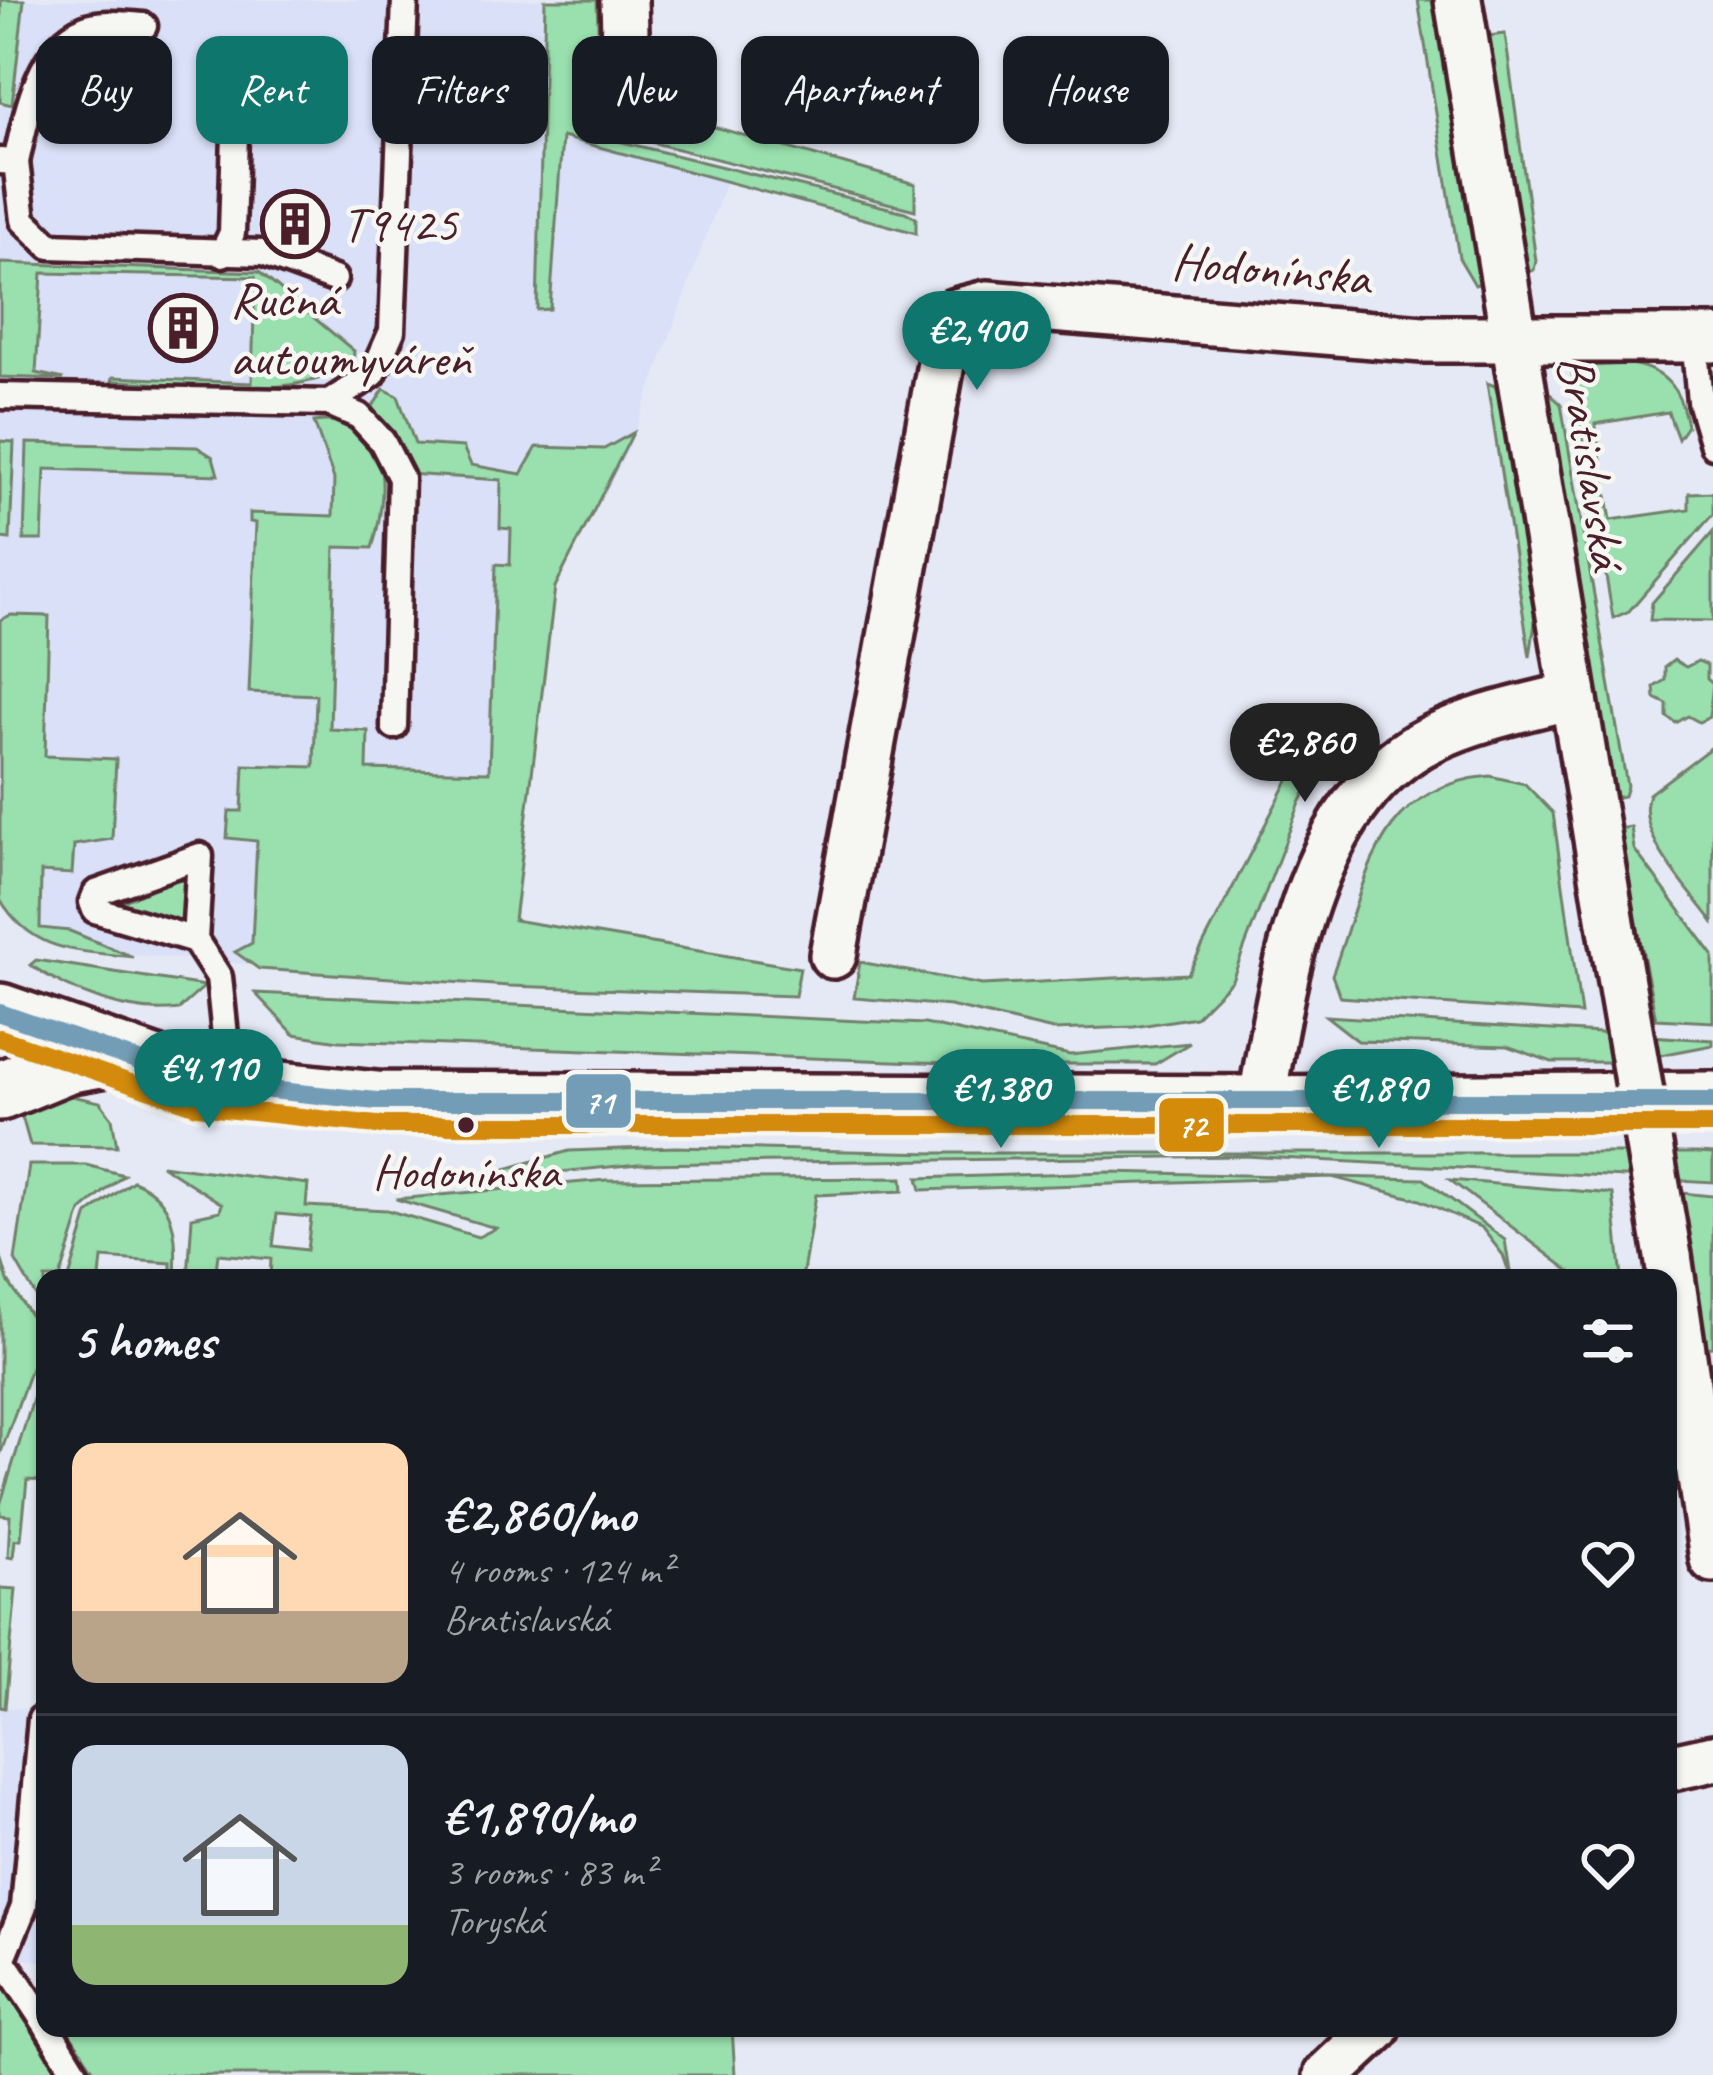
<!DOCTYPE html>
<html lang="en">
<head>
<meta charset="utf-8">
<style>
  body { margin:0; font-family:Caveat,sans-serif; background:#20242c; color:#f1f3f6; height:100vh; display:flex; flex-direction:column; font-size:45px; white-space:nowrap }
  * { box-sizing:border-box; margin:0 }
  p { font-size:39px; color:#9ea1a6 }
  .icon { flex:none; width:66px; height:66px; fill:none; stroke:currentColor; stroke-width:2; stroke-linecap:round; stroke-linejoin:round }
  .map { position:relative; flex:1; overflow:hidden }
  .panel { position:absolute; left:36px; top:1269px; width:1641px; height:768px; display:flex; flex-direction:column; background:#171b24; border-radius:24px; box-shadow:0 3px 9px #0004 }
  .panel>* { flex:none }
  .banner { position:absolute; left:36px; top:36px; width:1641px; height:108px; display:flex; gap:24px }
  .price { position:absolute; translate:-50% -102px; padding:0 27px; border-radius:42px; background:#0f766e; color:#fff; font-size:39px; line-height:78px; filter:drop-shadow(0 3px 6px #0008) }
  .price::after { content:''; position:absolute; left:50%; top:72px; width:36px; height:27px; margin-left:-18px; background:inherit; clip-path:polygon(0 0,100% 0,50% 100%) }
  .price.active { background:#222; color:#fff }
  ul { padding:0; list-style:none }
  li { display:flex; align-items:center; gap:36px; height:300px; padding:0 36px }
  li+li { border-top:3px solid #363941 }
  li span { display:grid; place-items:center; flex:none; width:336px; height:240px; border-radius:24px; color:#555 }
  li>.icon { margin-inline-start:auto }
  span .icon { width:144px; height:144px; fill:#fffc; stroke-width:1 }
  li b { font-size:51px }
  h2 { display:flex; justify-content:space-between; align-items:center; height:144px; padding:0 36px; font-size:51px }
  .chip { padding:0 42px; border-radius:24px; background:#171b24; box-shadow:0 3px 9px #0004; font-size:42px; line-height:108px }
  .chip.active { background:#0f766e; color:#fff }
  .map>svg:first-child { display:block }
  .built { fill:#d9e0f7 }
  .green { fill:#99e0ae; stroke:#72806c; stroke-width:3; fill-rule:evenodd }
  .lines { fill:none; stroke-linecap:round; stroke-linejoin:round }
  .service-casing { stroke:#4a1f2b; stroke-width:33 }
  .minor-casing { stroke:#4a1f2b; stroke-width:54 }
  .tertiary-casing { stroke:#4a1f2b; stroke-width:66 }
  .service { stroke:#f6f6f2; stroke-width:24 }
  .minor { stroke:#f6f6f2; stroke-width:45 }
  .tertiary { stroke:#f6f6f2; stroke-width:57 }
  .minor-bridge-casing { stroke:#4a1f2b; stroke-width:54; stroke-linecap:butt }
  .minor-bridge { stroke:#f6f6f2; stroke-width:45 }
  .bus-1-casing { stroke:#f6f6f2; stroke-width:27 }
  .bus-2-casing { stroke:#f6f6f2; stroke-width:27 }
  .bus-1 { stroke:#739db6; stroke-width:18 }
  .bus-2 { stroke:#d48b09; stroke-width:18 }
  .bus-dot { fill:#4a1f2b; stroke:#f6f6f2; stroke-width:4.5 }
  .labels { text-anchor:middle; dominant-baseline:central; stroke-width:9; stroke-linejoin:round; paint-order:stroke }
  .bus-label { font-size:48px; fill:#4a1f2b; stroke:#f6f6f2 }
  .poi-label { font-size:51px; fill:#4a1f2b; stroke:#f6f6f2; text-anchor:start }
  .street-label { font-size:51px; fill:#4a1f2b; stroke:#f6f6f2 }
  .line-badge { stroke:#f6f6f2; stroke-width:4.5 }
  .badge-label { font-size:33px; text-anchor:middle; font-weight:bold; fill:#fff }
</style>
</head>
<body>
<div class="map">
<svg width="1713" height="2075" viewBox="0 0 1713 2075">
  <rect width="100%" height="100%" fill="#e5e9f5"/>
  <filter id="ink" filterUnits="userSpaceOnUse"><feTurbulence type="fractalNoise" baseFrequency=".00833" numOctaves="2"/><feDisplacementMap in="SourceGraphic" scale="24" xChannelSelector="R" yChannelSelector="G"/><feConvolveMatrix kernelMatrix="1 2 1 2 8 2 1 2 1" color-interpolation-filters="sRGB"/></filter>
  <g filter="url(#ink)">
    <g class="built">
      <polygon points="5,0 567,0 561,136 726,181 629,448 555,587 509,986 77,950 25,933 0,899 0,49"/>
      <polygon points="0,1707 45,1711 45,1962 0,1955"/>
    </g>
    <g class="green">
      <polygon points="1,0 24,0 12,105 0,102"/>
      <polygon points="545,0 597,0 601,108 618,141 905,212 916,218 916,233 562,137 550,309 537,310"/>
      <polygon points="1418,0 1436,0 1481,273 1481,283 1475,285 1459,258"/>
      <polygon points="1505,34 1536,261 1534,270 1525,274 1487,36"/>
      <polygon points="612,108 648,108 915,184 915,210 623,135"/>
      <path d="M0,263L259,272L354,351L353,362C298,404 180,383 112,381L113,377L252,383L255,277L42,273L36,373L64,379L0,377Z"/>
      <path d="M1630,364C1667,370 1681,391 1687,426L1678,439L1668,412L1595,424L1611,520L1689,509V493L1713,492V514L1629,611L1613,618L1571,367Z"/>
      <polygon points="1487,383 1495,386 1501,404 1536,616 1530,657"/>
      <path d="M384,389L398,396L415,444L463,447L471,465L521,474L537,447L604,449L633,433L555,587L514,920L800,968L795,996L509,986L259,969L235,952L252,943L257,841L227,838L229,811H242L244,765L314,767L316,695L249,692L256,523L250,522V513L333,516L334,479L314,422C395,411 388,497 372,548L335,547L330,729L368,731L367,769L489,772L496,564L510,565L511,529L500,528L501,480L407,474L368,414Z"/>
      <polygon points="1548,392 1561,404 1627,786 1624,796 1613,798"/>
      <polygon points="0,441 14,442 10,539 0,538"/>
      <polygon points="27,443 197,447 213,457 218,475 45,469 42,540 24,540"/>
      <polygon points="1713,532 1713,621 1650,620 1652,603"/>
      <path d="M11,615L49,616L45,756L116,759L112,839L74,845L72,874L41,872L40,928L70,931L133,957C74,950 33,953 0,899V620Z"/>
      <polygon points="1674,660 1686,667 1698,661 1707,665 1707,679 1713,684 1709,717 1699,722 1688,716 1676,723 1667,717 1667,704 1655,698 1654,687 1665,680 1665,667"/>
      <polygon points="1320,733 1337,749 1316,771 1300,803 1232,980 1195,1017 1134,1027 1053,1030 950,1006 854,998 860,962 982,985 1188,974 1312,734"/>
      <path d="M1713,746V922C1691,891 1633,834 1649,794Z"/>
      <path d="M1490,776L1525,784L1553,813L1581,1014L1340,997L1332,975C1367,882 1373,787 1490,776Z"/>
      <polygon points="1631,827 1634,849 1713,955 1713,1022 1656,1019 1618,829"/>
      <polygon points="175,878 186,881 184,925 116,905"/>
      <path d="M36,960L205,986L179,1009C128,1016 72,992 30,965Z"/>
      <polygon points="255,993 925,1024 1070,1055 1190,1043 1155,1064 974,1064 339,1041 294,1034"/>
      <polygon points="1326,1016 1713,1040 1713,1045 1624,1062 1552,1062 1507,1046 1358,1041"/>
      <polygon points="62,1094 100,1102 112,1118 117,1146 30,1145 18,1102"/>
      <polygon points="675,1147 937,1153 1697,1153 1713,1154 1713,1182 1245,1156 638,1164 482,1180 481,1176 569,1151"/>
      <polygon points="29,1165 86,1165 124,1175 81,1211 60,1278 45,1278 45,1312 15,1260"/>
      <path d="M161,1165L308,1184L306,1206L387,1210L478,1237L496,1228L396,1199L606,1180L902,1178L903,1191L816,1195L802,1278H270L271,1259L218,1254L215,1278H188L192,1217L220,1211L222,1204ZM277,1214L311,1217L307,1250L273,1246Z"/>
      <polygon points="1109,1172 1424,1179 1505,1240 1511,1278 1503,1255 1482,1228 1420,1200 1332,1177 921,1190 918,1178"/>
      <polygon points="1450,1180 1613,1194 1622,1278 1579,1278"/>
      <path d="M133,1181C177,1199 177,1236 175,1278H171V1263L102,1258L100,1278H69L88,1214Z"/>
      <polygon points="1682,1193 1713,1196 1713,1347 1706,1348"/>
      <polygon points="0,1254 8,1281 43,1335 0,1455"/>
      <polygon points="45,1361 45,1481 27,1480 21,1539 15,1540 13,1558 8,1557 10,1516 0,1515 0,1505"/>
      <polygon points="0,1588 16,1589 5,1708 0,1707"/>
      <polygon points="0,1983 43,2041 58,2075 0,2075"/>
      <polygon points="66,2028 732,2028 735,2075 97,2075"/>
    </g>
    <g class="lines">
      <g class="service-casing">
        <g id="service">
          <polyline points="0,161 16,162 23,220 50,246 263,253 334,279"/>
          <path d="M16,162C26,118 37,48 85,28C101,21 127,25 144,26"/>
          <polyline points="222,254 232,233 236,100"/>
          <polyline points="1694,339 1700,401 1713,445"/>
          <polyline points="0,396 329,403 359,416 382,441 401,478 394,726"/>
          <polyline points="329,403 373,374 392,331 405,0"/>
          <polyline points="195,940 200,856 96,893 92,902 95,910 195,940 219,977 230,1085"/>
          <polyline points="0,1955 45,2023"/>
          <polyline points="3,1958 24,1907 41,1719"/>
          <polyline points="48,2028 77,2075"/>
        </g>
      </g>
      <g class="minor-casing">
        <g id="minor">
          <polyline points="624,0 627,97"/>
          <polyline points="1458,0 1614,941"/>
          <polyline points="833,955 947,331 956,312 987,304 1423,339 1713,339"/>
          <path d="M1261,1105C1282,983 1306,802 1429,740C1473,718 1524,708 1571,696"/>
          <polyline points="1668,1256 1713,1559"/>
          <polyline points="1668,1768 1713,1758"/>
          <polyline points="1327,2075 1377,2028"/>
        </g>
      </g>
      <g class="tertiary-casing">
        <g id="tertiary">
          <polyline points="0,1013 202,1083 377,1101 1261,1105 1713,1101"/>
          <polyline points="0,1091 66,1064 112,1056"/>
        </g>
      </g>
      <use href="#service" class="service"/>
      <use href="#minor" class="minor"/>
      <use href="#tertiary" class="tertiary"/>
      <g class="minor-bridge-casing">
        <polyline id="minor-bridge" points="1614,941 1668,1256"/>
      </g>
      <use href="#minor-bridge" class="minor-bridge"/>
      <g class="bus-1-casing">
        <polyline id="bus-1" points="0,1013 202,1083 377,1101 1713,1101"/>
      </g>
      <g class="bus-2-casing">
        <polyline id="bus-2" points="0,1038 197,1106 377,1125 1713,1125"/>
      </g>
      <use href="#bus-1" class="bus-1"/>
      <use href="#bus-2" class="bus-2"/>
    </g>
  </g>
  <defs>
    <g id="building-ring" transform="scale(3.45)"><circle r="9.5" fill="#f6f6f2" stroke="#4a1f2b" stroke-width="1.5"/><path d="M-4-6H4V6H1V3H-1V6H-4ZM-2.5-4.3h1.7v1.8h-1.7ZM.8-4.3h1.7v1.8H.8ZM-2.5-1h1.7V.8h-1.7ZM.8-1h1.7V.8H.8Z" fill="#4a1f2b"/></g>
  </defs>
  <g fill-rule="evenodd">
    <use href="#building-ring" x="295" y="224"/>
    <use href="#building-ring" x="183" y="328"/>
  </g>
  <circle class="bus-dot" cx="466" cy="1125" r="10"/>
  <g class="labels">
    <g class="bus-label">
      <text x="466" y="1172">Hodonínska</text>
    </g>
    <g class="poi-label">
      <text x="342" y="224">T9425</text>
      <text x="230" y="299">Ručná<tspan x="230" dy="59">autoumyváreň</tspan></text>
    </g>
    <g class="street-label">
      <text transform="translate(1271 269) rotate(5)">Hodonínska</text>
      <text transform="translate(1592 462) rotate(81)">Bratislavská</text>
    </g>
  </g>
  <g class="line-badge">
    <rect x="564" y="1072" width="69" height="58" rx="12" fill="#739db6"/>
    <rect x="1157" y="1096" width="69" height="58" rx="12" fill="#d48b09"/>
  </g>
  <g class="badge-label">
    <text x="599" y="1113">71</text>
    <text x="1192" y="1137">72</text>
  </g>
</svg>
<b class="price" style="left:977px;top:393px">€2,400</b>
<b class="price active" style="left:1305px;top:805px">€2,860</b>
<b class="price" style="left:209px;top:1131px">€4,110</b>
<b class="price" style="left:1001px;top:1151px">€1,380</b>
<b class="price" style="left:1379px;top:1151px">€1,890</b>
<div class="banner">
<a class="chip">Buy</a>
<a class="chip active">Rent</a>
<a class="chip">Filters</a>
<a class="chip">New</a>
<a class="chip">Apartment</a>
<a class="chip">House</a>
</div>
<section class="panel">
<h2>5 homes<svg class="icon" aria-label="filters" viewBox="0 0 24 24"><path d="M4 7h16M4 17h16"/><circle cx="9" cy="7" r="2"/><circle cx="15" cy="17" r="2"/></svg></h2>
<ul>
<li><span style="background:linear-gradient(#ffd9b3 70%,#b9a48a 0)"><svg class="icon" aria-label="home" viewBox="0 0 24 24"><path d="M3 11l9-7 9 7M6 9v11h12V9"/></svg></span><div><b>€2,860/mo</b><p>4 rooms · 124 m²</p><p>Bratislavská</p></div><svg class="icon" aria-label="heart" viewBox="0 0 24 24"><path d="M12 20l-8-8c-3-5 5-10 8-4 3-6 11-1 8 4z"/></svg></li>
<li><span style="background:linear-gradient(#c9d6e8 75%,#8fb573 0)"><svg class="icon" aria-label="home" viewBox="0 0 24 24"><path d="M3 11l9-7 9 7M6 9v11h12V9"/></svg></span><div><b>€1,890/mo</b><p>3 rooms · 83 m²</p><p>Toryská</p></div><svg class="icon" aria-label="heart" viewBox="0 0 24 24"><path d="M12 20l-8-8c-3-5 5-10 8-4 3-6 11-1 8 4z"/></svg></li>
</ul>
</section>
</div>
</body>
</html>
